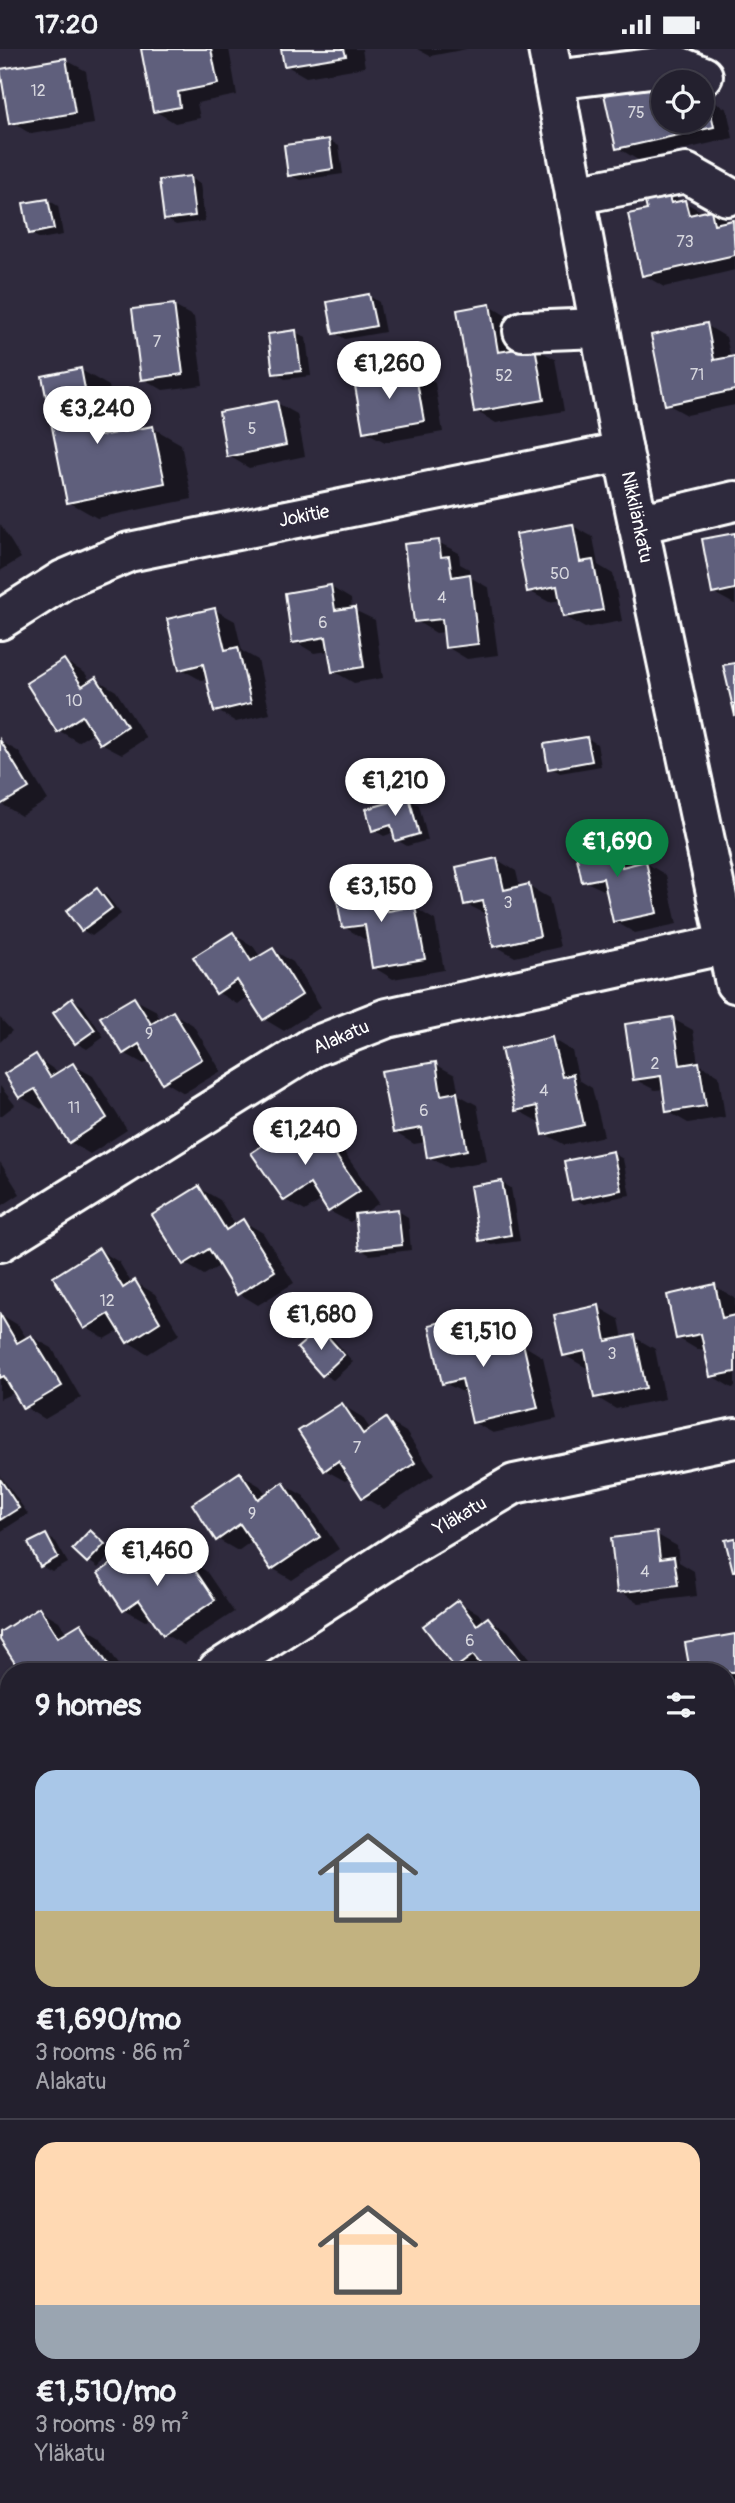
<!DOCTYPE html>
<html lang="en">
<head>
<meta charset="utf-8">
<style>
  body { margin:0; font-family:Pangolin,sans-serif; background:#2f2d3a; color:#f1f3f6; height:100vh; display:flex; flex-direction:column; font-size:26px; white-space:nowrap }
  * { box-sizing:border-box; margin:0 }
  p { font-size:23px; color:#a3a3aa }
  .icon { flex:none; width:38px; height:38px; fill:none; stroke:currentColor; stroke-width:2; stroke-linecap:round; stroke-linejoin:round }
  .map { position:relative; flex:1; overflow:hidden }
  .details { position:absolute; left:0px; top:1614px; width:735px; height:842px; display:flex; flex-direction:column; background:#23202e; border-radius:28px 28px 0 0; box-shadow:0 2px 5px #0004,0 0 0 2px #403e4a }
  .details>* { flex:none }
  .tools { position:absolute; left:651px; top:21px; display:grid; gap:14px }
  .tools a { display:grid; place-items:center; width:63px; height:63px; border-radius:50%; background:#23202e; box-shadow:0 2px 5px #0004,0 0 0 2px #403e4a; font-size:35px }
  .price { position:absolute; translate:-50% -60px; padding:0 16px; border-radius:24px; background:#fff; color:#222; font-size:23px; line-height:46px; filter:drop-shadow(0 2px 4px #0008) }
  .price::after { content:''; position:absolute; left:50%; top:42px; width:21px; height:16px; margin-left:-10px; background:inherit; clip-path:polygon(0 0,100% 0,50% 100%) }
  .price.selected { background:#0b8043; color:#fff }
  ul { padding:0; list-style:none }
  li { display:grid; align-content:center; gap:14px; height:371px; padding:0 35px }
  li+li { border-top:2px solid #403e4a }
  li span { display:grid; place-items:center; height:217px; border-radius:21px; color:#555 }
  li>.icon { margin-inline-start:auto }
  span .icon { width:126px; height:126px; fill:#fffc; stroke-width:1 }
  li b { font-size:30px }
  h2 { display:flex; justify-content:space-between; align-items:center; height:84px; padding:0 35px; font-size:30px }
  .status { display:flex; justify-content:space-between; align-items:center; height:49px; padding:0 35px; background:#23202e; direction:ltr }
  .status svg { height:19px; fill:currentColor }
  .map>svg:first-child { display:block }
  .shadow { fill:#0007 }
  .building { fill:#5f5f7c; stroke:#fff; stroke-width:2 }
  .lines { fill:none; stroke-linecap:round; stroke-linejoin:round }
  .minor-casing { stroke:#fff; stroke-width:44 }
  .minor { stroke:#2f2a3d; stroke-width:38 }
  .labels { text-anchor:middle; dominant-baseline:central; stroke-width:7; stroke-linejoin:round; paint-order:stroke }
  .number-label { font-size:16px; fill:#d7d7de }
  .street-label { font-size:19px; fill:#fff; stroke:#2f2a3d }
</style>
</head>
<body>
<div class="status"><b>17:20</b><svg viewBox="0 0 49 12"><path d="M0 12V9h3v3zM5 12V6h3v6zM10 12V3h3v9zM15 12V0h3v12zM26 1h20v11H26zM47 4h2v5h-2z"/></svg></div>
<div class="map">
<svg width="735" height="2454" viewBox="0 0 735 2454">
  <rect width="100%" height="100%" fill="#2f2a3d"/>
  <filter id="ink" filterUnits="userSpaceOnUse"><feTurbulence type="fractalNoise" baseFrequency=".0143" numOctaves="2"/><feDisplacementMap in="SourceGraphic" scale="14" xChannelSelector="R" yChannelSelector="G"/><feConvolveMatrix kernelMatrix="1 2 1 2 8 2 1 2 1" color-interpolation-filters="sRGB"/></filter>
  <g filter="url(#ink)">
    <g class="shadow">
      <polygon points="143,0 229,0 237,46 197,54 200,69 175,74 155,62"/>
      <polygon points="283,0 362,0 365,18 306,28 285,16"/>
      <polygon points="417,0 467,0 430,7"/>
      <polygon points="66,11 86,22 94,75 31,85 11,73"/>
      <polygon points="654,36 663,41 663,72 702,72 702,49 706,48 727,60 733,89 638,111 618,99"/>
      <polygon points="329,91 339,97 343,125 300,131 290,126"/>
      <polygon points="190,129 200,135 205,172 176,176 166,170"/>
      <polygon points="668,145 705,164 710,163 735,174 735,221 664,238 644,226 649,162"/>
      <polygon points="48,151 58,157 63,186 40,190 30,184"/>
      <polygon points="369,247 379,253 385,283 345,290 335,284"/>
      <polygon points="174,257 194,268 203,336 163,341 142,329"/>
      <polygon points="490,257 510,269 515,302 535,299 555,310 564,362 496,374 476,362"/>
      <polygon points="706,276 726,288 731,309 735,309 735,356 687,366 667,355"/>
      <polygon points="296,283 306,289 311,327 285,330 275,324"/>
      <polygon points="81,321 109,337 118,385 153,379 181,395 192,450 97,469 69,453"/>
      <polygon points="415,322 435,334 443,383 385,393 364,382"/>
      <polygon points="277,354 297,365 305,407 249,419 229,407"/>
      <polygon points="0,475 21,509 0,522"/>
      <polygon points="573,477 593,488 598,516 613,525 622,572 585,579 564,567 561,551 549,553 529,542"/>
      <polygon points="735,485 735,555 734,555 714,544"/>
      <polygon points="438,493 459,504 460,515 469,520 470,528 489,539 498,606 467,610 447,598 445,583 436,584 416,572"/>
      <polygon points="331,538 351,550 352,560 375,571 383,629 354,634 333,622 330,602 314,604 294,592"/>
      <polygon points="215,561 235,572 242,602 258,611 270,665 236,673 216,661 208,630 201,631 181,620"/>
      <polygon points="65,612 85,624 91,633 96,630 116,642 146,689 122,705 101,694 94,683 78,693 58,681"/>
      <polygon points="587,689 597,695 601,717 560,724 550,718"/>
      <polygon points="0,692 19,703 48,751 21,767 0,754"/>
      <polygon points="408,750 419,756 428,791 407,797 397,791 395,783 384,787 373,781"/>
      <polygon points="615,789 635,800 639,816 646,814 666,826 677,875 635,884 614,872 608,843 584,832"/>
      <polygon points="496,810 516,822 520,839 528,837 549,849 560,898 515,908 494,896 488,866 466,855"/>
      <polygon points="382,833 402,845 405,861 415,859 435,871 444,921 393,930 373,918 369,889 364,890 344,878"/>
      <polygon points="97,841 107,847 121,865 92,887 82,881 68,862"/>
      <polygon points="233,885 253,897 261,909 273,901 293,913 321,958 284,982 264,970 250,947 237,955 217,943"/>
      <polygon points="134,950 155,961 161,972 173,964 193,976 221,1022 184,1044 164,1032 151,1011 144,1015 124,1004"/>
      <polygon points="73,951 83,957 104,988 87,1000 76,994 55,964"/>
      <polygon points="0,969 12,982 0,993"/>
      <polygon points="673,970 693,981 698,1014 719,1027 725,1068 688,1074 667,1062 664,1040 655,1041 634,1030"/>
      <polygon points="552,990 572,1002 579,1031 592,1039 604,1087 565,1096 545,1085 542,1071 537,1072 517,1061"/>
      <polygon points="36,1008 59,1024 73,1016 93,1027 127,1081 90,1105 70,1093 47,1056 41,1060 21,1048"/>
      <polygon points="435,1015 455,1026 459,1046 477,1056 487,1112 449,1119 429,1108 426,1093 414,1095 394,1083"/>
      <polygon points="0,1037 15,1056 1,1067 0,1067"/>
      <polygon points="299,1074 344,1103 379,1154 360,1167 398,1162 408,1168 411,1201 370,1206 360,1200 357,1168 350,1173 329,1162 322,1151 305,1162 285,1151"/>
      <polygon points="613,1104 623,1110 630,1146 584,1155 574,1150"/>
      <polygon points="0,1113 20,1145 0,1158"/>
      <polygon points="501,1133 511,1139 520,1192 491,1196 481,1191"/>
      <polygon points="199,1139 220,1151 236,1177 243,1172 263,1184 294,1234 258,1256 238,1244 221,1216 204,1226 184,1214"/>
      <polygon points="99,1201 119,1213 132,1235 135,1233 155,1245 180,1285 148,1305 128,1293 121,1281 105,1290 85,1278"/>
      <polygon points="715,1237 735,1249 735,1338 732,1339 712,1327 706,1299 698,1301 678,1289"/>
      <polygon points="598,1258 619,1270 623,1290 634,1288 655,1300 665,1350 616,1360 596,1348 589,1317 585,1318 564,1306"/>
      <polygon points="0,1265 18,1276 27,1290 32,1288 52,1299 81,1349 45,1370 25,1358 16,1343 0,1350"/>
      <polygon points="479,1266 500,1278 505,1300 523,1296 543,1308 557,1370 493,1384 473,1373 467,1345 444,1334"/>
      <polygon points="321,1281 331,1287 353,1313 333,1331 323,1325"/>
      <polygon points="342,1356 362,1368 371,1381 386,1371 406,1383 434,1426 384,1460 363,1448 351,1428 345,1432 325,1421"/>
      <polygon points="240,1425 260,1437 267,1446 283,1435 304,1447 339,1500 292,1531 272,1519 253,1491 238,1502 217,1490"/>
      <polygon points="0,1426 28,1465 0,1483"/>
      <polygon points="90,1484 114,1502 98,1519 74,1500"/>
      <polygon points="656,1485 677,1497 679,1513 694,1522 697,1547 639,1554 619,1542"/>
      <polygon points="46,1487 56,1493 68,1514 52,1523 41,1517"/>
      <polygon points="142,1496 162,1507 171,1520 186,1510 206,1522 234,1563 184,1596 164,1585 152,1567 145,1572 124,1560"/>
      <polygon points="458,1553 478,1564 485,1573 488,1570 508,1582 539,1622 463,1622 456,1618 426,1578"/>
      <polygon points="39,1560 59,1572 67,1585 81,1576 101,1588 123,1622 23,1622 0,1585"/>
      <polygon points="735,1587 735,1630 726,1632 726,1622 691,1622 687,1596"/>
      <polygon points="0,1649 9,1660 9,1723 0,1728"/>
      <polygon points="0,1910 9,1915 9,1967 0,1960"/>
      <polygon points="171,2446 229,2446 219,2454 177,2454"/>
    </g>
    <g class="building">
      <polygon points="141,0 211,0 218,35 178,43 180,58 153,63"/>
      <polygon points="281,0 344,0 346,7 284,17"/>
      <polygon points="66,9 75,64 9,75 0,20"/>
      <polygon points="655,34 660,57 663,56 663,72 702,72 702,48 707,47 714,78 616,100 604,45"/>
      <polygon points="329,90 333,120 288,127 284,96"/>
      <polygon points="190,127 195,167 164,171 159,131"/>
      <polygon points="668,144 671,154 685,151 689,166 711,161 714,175 733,171 735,206 642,227 628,165 647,161 644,149"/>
      <polygon points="48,150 54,180 29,185 23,154"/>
      <polygon points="369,245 376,277 333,285 327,253"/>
      <polygon points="174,255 183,325 141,331 132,260"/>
      <polygon points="490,255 498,303 535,297 544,351 474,363 457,261"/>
      <polygon points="707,274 714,311 735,307 735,341 665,356 651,286"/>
      <polygon points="296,281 301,322 273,325 268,285"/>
      <polygon points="81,319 94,388 153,377 165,434 67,454 42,327"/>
      <polygon points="415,321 424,372 363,383 354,331"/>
      <polygon points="277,352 286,396 227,408 219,363"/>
      <polygon points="573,475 580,513 593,511 603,561 563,568 557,537 527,543 516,485"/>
      <polygon points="735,484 735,540 712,545 702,490"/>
      <polygon points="439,491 441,508 449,507 452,528 470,525 478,595 445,599 442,570 414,573 404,495"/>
      <polygon points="331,536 335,561 355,558 364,618 332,623 326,588 292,594 285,544"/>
      <polygon points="215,559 225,601 238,598 251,654 214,663 203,615 179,621 167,570"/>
      <polygon points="64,610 82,637 96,628 127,677 100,695 82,667 57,683 26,634"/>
      <polygon points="735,614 735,667 723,616"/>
      <polygon points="587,688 592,712 548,720 544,695"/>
      <polygon points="0,691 29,739 0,756"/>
      <polygon points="409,748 419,785 395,792 391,776 372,782 366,760"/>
      <polygon points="615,787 622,818 646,812 657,864 613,873 603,829 582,833 574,795"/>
      <polygon points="497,809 504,841 529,835 540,887 493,898 483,852 464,856 456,818"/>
      <polygon points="382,831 388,862 415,857 425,910 372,919 365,876 342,879 335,839"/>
      <polygon points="97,839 112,859 81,882 66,862"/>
      <polygon points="233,883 251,912 273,899 302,946 263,971 237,931 216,945 193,908"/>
      <polygon points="134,948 151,975 173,962 202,1010 162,1034 139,995 123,1005 100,968"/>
      <polygon points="72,949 95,981 75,995 53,964"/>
      <polygon points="673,968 680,1016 699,1013 706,1057 666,1063 661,1027 633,1031 625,975"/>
      <polygon points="552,988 562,1028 573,1025 584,1076 543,1086 537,1057 515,1062 501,1000"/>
      <polygon points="36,1005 50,1028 73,1014 107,1069 69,1094 35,1040 19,1049 4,1025"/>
      <polygon points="436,1013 441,1046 457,1043 467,1101 427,1109 422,1079 393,1084 381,1022"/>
      <polygon points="299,1072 315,1095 324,1089 360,1142 328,1163 310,1135 284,1152 251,1104"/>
      <polygon points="613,1102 621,1141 572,1151 564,1112"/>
      <polygon points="502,1132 511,1186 479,1192 470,1137"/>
      <polygon points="199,1137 226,1181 243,1170 275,1222 237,1246 209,1200 183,1216 152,1166"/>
      <polygon points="398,1160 402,1196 359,1201 355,1165"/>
      <polygon points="99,1199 123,1239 135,1231 160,1273 127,1294 109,1265 84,1280 53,1228"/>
      <polygon points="715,1235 722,1269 735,1266 735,1323 710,1328 701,1285 676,1290 667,1246"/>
      <polygon points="599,1256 606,1292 635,1286 646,1339 594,1349 585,1302 563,1307 554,1266"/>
      <polygon points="480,1264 488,1301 523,1294 538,1359 472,1374 462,1330 442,1335 429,1276"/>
      <polygon points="0,1265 17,1294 31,1286 62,1337 23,1360 4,1327 0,1329"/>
      <polygon points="320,1279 344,1306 322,1327 297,1299"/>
      <polygon points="342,1354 363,1385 386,1369 415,1414 362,1449 338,1412 324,1422 298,1382"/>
      <polygon points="240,1423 258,1450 283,1433 320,1488 271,1521 240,1475 216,1492 192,1455"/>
      <polygon points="0,1430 19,1459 0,1471"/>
      <polygon points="90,1481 105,1495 87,1514 72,1500"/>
      <polygon points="657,1483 660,1510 674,1508 678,1536 617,1544 611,1489"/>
      <polygon points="46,1485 58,1508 40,1518 28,1494"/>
      <polygon points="735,1489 735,1522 733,1522 725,1491"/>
      <polygon points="142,1494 162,1524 186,1508 215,1551 163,1586 139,1551 123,1562 98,1524"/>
      <polygon points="458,1551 477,1576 488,1568 522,1613 509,1622 486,1622 473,1606 455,1619 423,1577"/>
      <polygon points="39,1558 58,1588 81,1574 112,1622 45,1622 40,1615 29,1622 20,1622 0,1591 0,1583"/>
      <polygon points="735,1585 735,1623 690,1622 685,1594"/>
      <polygon points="0,1666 9,1682 9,1700 0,1705"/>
      <polygon points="0,1911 9,1923 9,1959 1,1964"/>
      <polygon points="169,2446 194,2446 184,2454 175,2454"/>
    </g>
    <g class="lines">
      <g class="minor-casing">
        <g id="minor">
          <polyline points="548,0 623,403 735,934"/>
          <polyline points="554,31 675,16 703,27"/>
          <polyline points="575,146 686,124 727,147"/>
          <polyline points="523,282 600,279"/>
          <polyline points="638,475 735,452"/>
          <polyline points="0,571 63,531 129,503 623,403"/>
          <polyline points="0,1193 313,998 387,969 727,895"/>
          <polyline points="217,1622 409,1497 514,1435 735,1389"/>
          <polyline points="0,1764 9,1759"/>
          <polyline points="726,1934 735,1932"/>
          <polyline points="0,2418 9,2412"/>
          <polyline points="310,2446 315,2454"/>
        </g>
      </g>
      <use href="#minor" class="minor"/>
    </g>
  </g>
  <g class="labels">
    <g class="number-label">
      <text x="38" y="42">12</text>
      <text x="636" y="64">75</text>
      <text x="685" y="193">73</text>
      <text x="157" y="293">7</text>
      <text x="697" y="326">71</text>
      <text x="504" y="327">52</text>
      <text x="252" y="380">5</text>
      <text x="560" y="525">50</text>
      <text x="442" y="549">4</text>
      <text x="323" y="574">6</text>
      <text x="74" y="652">10</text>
      <text x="508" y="854">3</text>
      <text x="149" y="985">9</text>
      <text x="655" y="1015">2</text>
      <text x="544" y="1042">4</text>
      <text x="74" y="1059">11</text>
      <text x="424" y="1062">6</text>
      <text x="107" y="1252">12</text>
      <text x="612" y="1305">3</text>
      <text x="357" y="1399">7</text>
      <text x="252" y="1465">9</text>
      <text x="645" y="1523">4</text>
      <text x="470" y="1592">6</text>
    </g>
    <g class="street-label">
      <text transform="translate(304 467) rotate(-11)">Jokitie</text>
      <text transform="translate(637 468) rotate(78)">Nikkilänkatu</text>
      <text transform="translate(341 988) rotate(-23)">Alakatu</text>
      <text transform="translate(460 1467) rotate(-30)">Yläkatu</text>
    </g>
  </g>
</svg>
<div class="tools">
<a><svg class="icon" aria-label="locate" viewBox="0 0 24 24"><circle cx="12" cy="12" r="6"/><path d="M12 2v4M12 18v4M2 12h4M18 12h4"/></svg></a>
</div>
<b class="price" style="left:389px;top:352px">€1,260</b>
<b class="price" style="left:97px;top:397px">€3,240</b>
<b class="price" style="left:395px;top:769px">€1,210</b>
<b class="price selected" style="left:617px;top:830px">€1,690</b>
<b class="price" style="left:381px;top:875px">€3,150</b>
<b class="price" style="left:305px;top:1118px">€1,240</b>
<b class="price" style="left:321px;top:1303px">€1,680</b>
<b class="price" style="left:483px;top:1320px">€1,510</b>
<b class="price" style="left:157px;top:1539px">€1,460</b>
<section class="details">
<h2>9 homes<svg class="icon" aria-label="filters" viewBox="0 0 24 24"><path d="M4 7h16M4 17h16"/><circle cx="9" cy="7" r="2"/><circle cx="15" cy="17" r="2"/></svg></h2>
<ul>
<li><span style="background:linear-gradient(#a9c7e8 65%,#c2b280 0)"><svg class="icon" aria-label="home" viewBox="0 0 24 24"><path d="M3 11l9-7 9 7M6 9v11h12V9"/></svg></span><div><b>€1,690/mo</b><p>3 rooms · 86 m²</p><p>Alakatu</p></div></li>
<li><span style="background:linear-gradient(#ffd9b3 75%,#9aa5b1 0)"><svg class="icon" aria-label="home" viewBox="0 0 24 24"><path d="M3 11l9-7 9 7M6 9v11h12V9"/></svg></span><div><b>€1,510/mo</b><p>3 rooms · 89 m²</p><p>Yläkatu</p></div></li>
</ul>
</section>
</div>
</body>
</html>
